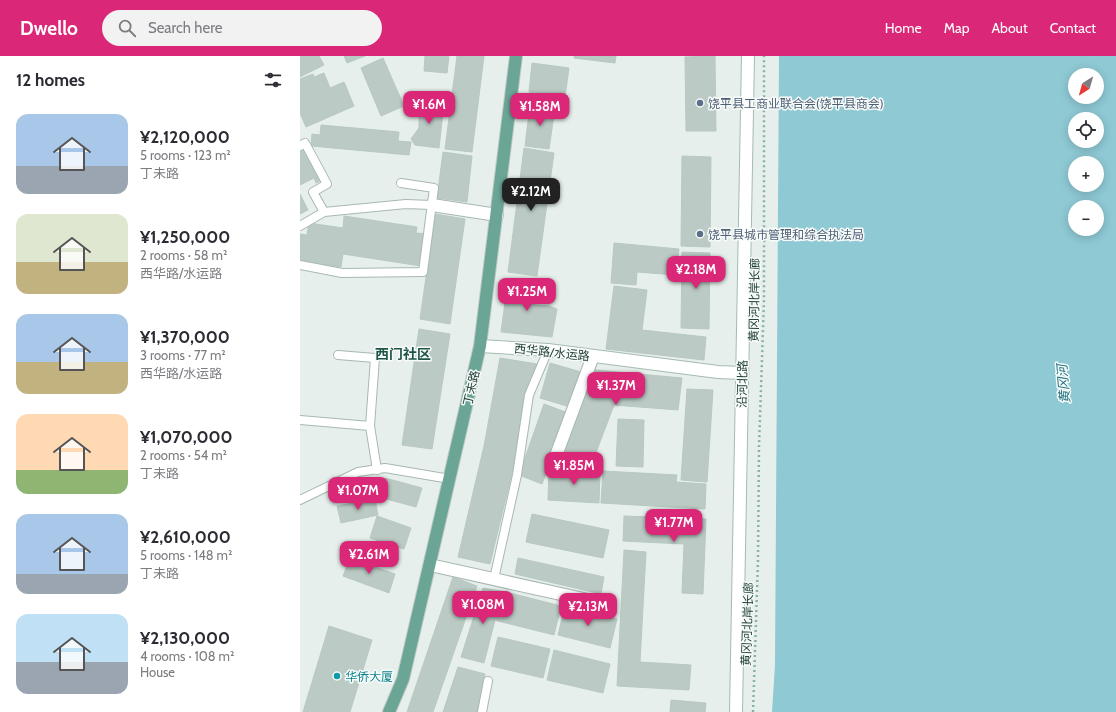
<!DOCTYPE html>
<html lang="en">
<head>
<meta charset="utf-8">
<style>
  body { margin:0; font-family:Cabin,"Noto Sans SC",sans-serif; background:#f2f2f3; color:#2b2b33; height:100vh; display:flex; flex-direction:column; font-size:15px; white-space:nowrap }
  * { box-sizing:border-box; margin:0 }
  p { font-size:13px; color:#7c7c81 }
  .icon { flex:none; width:22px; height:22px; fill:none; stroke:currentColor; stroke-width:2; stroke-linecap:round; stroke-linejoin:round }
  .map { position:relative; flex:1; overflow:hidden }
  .panel { display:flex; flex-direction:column; background:#fff; width:300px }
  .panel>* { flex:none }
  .needle { width:26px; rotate:217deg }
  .controls { position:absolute; left:768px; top:12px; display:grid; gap:8px }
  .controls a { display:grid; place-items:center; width:36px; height:36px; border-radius:50%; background:#fff; box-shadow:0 2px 10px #0003; font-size:20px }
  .price { position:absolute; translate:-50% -34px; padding:0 9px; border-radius:8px; background:#db2777; color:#fff; font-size:13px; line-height:26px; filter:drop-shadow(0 1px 2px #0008) }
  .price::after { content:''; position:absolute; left:50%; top:24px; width:12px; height:9px; margin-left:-6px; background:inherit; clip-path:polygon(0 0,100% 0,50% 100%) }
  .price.on { background:#222; color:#fff }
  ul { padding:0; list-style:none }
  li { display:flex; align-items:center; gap:12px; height:100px; padding:0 16px }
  li span { display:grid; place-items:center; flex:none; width:112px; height:80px; border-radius:12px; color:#555 }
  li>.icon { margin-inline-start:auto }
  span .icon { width:48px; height:48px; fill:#fffc; stroke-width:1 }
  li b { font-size:17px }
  h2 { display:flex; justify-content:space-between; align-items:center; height:48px; padding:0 16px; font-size:17px }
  header { display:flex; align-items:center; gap:24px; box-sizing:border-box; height:56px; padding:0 20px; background:#db2777; color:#fff }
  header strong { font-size:19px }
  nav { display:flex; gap:22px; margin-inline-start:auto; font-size:14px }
  .search { width:280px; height:36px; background:#f2f2f3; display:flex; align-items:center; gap:10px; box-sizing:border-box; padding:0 14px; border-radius:22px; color:#7c7c81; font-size:15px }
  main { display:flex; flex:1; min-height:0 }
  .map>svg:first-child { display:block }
  .water { fill:#8ec9d4; fill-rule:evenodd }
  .building { fill:#bbcac4; stroke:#b8c9c2 }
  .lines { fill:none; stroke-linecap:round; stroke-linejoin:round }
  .lane-casing { stroke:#a8b8b2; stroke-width:10 }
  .street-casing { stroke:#a8b8b2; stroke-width:14 }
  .secondary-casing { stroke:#a4bbb3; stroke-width:14 }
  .primary-casing { stroke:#c2cac8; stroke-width:14 }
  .path { stroke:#86b3a5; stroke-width:2.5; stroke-dasharray:2 3; stroke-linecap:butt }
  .lane { stroke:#fff; stroke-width:8 }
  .street { stroke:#fff; stroke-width:12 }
  .secondary { stroke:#fff; stroke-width:12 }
  .primary { stroke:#6aa596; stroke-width:12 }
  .service-dot { fill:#5c6f8a; stroke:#f7fbf9; stroke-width:1.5 }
  .culture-dot { fill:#0f9aa8; stroke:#f7fbf9; stroke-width:1.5 }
  .labels { text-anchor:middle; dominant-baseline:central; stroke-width:3; stroke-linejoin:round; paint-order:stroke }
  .service-label { font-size:12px; fill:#4e5e75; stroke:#f7fbf9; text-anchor:start }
  .street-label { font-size:12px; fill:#24423a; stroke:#f7fbf9 }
  .culture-label { font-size:12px; fill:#0d838f; stroke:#f7fbf9; text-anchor:start }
  .water-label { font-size:13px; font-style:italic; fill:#1c6f80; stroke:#f7fbf9 }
  .quarter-label { font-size:14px; font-weight:bold; fill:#1f5548; stroke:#f7fbf9 }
</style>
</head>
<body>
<header>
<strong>Dwello</strong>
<div class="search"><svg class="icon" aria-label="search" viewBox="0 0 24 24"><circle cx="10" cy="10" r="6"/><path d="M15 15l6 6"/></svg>Search here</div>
<nav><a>Home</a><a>Map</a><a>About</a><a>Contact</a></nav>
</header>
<main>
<section class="panel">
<h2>12 homes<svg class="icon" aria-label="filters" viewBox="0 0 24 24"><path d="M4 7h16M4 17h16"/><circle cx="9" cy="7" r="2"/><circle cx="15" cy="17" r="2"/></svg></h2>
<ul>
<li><span style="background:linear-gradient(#a9c7e8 65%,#9aa5b1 0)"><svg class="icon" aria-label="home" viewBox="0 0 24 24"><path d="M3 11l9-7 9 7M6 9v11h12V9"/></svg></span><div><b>¥2,120,000</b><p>5 rooms · 123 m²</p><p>丁未路</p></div></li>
<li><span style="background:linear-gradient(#dfe7d0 60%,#c2b280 0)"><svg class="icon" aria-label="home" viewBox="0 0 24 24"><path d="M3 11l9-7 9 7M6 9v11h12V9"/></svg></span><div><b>¥1,250,000</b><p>2 rooms · 58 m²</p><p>西华路/水运路</p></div></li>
<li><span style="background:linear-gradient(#a9c7e8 60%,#c2b280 0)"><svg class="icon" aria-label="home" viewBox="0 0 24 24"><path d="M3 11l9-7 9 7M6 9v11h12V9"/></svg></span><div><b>¥1,370,000</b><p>3 rooms · 77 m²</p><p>西华路/水运路</p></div></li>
<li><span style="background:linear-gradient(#ffd9b3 70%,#8fb573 0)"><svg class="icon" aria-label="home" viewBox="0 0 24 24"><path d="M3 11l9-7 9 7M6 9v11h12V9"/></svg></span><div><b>¥1,070,000</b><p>2 rooms · 54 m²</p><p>丁未路</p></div></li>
<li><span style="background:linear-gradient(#a9c7e8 75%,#9aa5b1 0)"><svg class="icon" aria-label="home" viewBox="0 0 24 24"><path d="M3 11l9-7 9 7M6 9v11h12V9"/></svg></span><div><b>¥2,610,000</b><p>5 rooms · 148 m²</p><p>丁未路</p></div></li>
<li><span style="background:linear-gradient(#bfe0f5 60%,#9aa5b1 0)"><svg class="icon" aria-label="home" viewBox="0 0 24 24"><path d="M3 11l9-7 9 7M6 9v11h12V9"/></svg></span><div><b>¥2,130,000</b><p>4 rooms · 108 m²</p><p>House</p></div></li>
</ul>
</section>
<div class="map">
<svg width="816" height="656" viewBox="0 0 816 656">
  <rect width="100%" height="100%" fill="#e6efeb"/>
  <path class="water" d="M479,0H816V656H472L475,609ZM775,19H797V41H775ZM775,63H797V85H775ZM775,107H797V129H775ZM775,151H797V173H775Z"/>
  <g class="building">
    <polygon points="0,0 19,0 24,9 0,21"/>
    <polygon points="44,0 65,0 47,7"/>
    <polygon points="125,0 149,0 147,17 124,15"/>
    <polygon points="157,0 184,0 172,96 145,93"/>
    <polygon points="274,0 316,0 315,7 274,2"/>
    <polygon points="415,0 416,75 386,75 385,1"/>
    <polygon points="83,2 104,50 81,60 61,12"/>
    <polygon points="232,7 269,12 265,41 229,36"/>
    <polygon points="24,17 30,32 44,26 54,50 6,71 0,57 0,23 13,18 14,21"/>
    <polygon points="119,45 144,48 139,92 115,89 111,83 119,72"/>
    <polygon points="230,49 255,52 249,93 225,90"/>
    <polygon points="21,69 99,76 98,85 111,86 109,99 11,90 12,78 20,79"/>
    <polygon points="4,90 22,124 16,127 14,122 0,129 0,92"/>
    <polygon points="224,92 254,97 237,220 208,216"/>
    <polygon points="143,96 172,100 167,146 137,142"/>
    <polygon points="382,100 411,101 410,191 381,190"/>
    <polygon points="0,138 8,154 0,158"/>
    <polygon points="135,158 165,163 150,268 120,263"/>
    <polygon points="44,160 117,171 116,177 126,178 121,210 43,198 41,211 0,205 0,178 7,179 9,167 43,172"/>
    <polygon points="314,187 379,193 376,219 337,216 336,229 311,227"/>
    <polygon points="382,196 410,197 409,273 381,272"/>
    <polygon points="208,224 237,227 235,249 249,250 257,253 252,281 201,276"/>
    <polygon points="314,230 347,234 342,274 406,281 404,304 306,293"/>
    <polygon points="119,273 150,278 132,393 102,389"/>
    <polygon points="200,302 237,308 232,334 190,508 158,501 184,390"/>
    <polygon points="250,307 281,316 270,351 240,342"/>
    <polygon points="296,314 382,322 378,354 314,349 292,407 262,398 292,316"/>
    <polygon points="387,333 413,334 407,426 381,424"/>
    <polygon points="244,348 268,357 242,428 219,419"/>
    <polygon points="318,363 344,364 343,411 316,410"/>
    <polygon points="249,414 300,416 299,447 248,444"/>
    <polygon points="303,415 377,419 376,426 406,428 405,453 301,447"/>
    <polygon points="85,422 122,432 116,451 79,441"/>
    <polygon points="75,443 78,459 41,467 37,450"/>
    <polygon points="232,458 309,474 303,502 226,486"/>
    <polygon points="77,460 111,472 104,493 70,482"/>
    <polygon points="324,460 406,463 403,538 382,537 384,488 323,485"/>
    <polygon points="324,494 346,496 340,606 391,609 389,634 317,630"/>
    <polygon points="50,502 95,518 89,537 43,520"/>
    <polygon points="218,502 304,521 301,538 215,518"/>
    <polygon points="153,521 177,530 133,656 107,656"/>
    <polygon points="183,532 206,536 198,565 195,564 184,607 161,601"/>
    <polygon points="206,536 261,550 254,579 198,565"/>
    <polygon points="265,550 317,563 310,592 258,579"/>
    <polygon points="29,570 72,584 50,656 3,656"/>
    <polygon points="198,581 250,593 243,622 191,610"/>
    <polygon points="254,594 310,608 303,637 247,624"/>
    <polygon points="158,611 185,618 177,656 143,656"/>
    <polygon points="371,644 406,647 405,656 370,656"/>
  </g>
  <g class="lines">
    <g class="lane-casing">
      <g id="lane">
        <polyline points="0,90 5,87 27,128 13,136 24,156"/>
        <polyline points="0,170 24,156 106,148 132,149"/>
        <polyline points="0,209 42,217 123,216 134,132 101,127"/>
        <polyline points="38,299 75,302 70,370"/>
        <polyline points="0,364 70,370 77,414"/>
        <polyline points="0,444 58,416 85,412 150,423"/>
        <polyline points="194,523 217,419 229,339 248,294"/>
        <polyline points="182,656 188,625"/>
      </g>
    </g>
    <g class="street-casing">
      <g id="street">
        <polyline points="132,149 197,159"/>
        <polyline points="254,405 293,300"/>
        <polyline points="130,509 306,548"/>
      </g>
    </g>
    <g class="secondary-casing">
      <g id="secondary">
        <polyline points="180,290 248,294 418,316 442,317"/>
        <polyline points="436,656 448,0"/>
      </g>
    </g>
    <g class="primary-casing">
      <polyline id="primary" points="89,656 103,623 180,290 216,0"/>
    </g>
    <polyline class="path" points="453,656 458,505 459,391 464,244 464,0"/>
    <use href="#lane" class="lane"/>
    <use href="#street" class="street"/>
    <use href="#secondary" class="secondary"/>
    <use href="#primary" class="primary"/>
  </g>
  <g class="service-dot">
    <circle cx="400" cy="47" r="4"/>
    <circle cx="400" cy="178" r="4"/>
  </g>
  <circle class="culture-dot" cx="37" cy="620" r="4"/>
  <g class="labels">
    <g class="service-label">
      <text x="408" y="47">饶平县工商业联合会(饶平县商会)</text>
      <text x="408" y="178">饶平县城市管理和综合执法局</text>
    </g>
    <g class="street-label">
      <text transform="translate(454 244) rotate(-89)">黄冈河北岸长廊</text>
      <text transform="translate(252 296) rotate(6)">西华路/水运路</text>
      <text transform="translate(442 328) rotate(-89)">沿河北路</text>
      <text transform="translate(171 332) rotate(-77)">丁未路</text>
      <text transform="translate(447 568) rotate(-88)">黄冈河北岸长廊</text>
    </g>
    <g class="culture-label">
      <text x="45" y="620">华侨大厦</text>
    </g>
    <g class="water-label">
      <text transform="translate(763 328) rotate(-95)">黄冈河</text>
    </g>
    <g class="quarter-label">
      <text x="103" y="298">西门社区</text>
    </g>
  </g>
</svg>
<div class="controls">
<a><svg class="needle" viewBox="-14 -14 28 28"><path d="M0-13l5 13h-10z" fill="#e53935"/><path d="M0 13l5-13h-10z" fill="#7c7c81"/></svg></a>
<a><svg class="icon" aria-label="locate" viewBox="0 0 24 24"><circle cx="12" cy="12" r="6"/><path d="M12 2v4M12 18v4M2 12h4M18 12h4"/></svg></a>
<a>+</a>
<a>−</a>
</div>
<b class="price" style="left:129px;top:69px">¥1.6M</b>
<b class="price" style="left:240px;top:71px">¥1.58M</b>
<b class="price on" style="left:231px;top:156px">¥2.12M</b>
<b class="price" style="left:396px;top:234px">¥2.18M</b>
<b class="price" style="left:227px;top:256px">¥1.25M</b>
<b class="price" style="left:316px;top:350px">¥1.37M</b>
<b class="price" style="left:274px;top:430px">¥1.85M</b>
<b class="price" style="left:58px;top:455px">¥1.07M</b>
<b class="price" style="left:374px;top:487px">¥1.77M</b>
<b class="price" style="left:69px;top:519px">¥2.61M</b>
<b class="price" style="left:183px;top:569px">¥1.08M</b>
<b class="price" style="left:288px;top:571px">¥2.13M</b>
</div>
</main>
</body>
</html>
